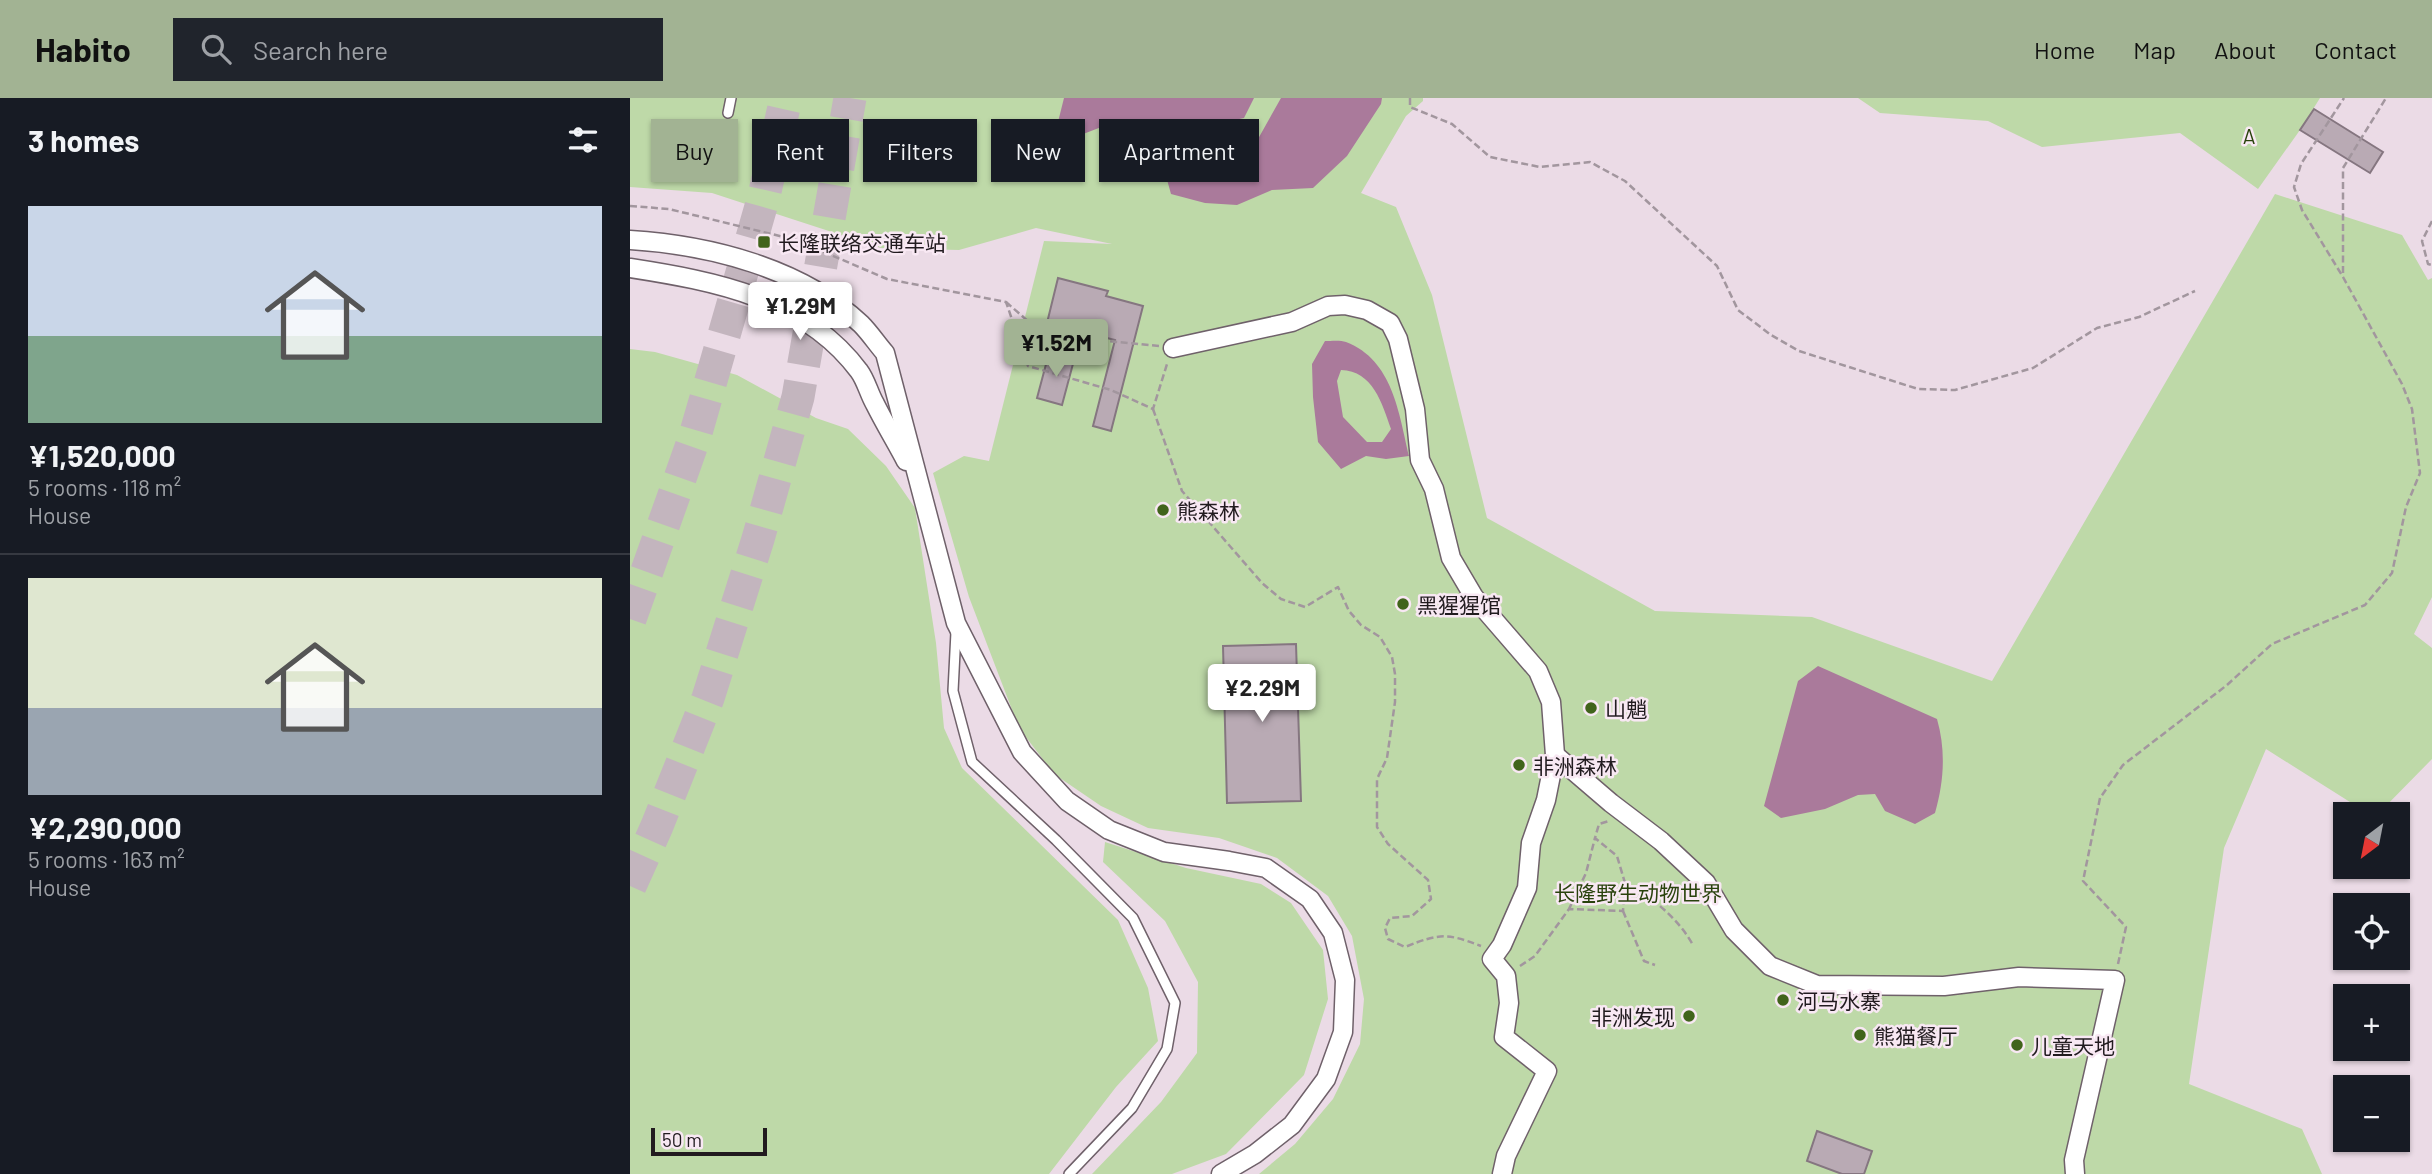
<!DOCTYPE html>
<html lang="en">
<head>
<meta charset="utf-8">
<style>
  body { margin:0; font-family:Barlow,"Noto Sans SC",sans-serif; background:#20242c; color:#f1f3f6; height:100vh; display:flex; flex-direction:column; font-size:26px; white-space:nowrap }
  * { box-sizing:border-box; margin:0 }
  p { font-size:23px; color:#9ea1a6 }
  .icon { flex:none; width:38px; height:38px; fill:none; stroke:currentColor; stroke-width:2; stroke-linecap:round; stroke-linejoin:round }
  .map { position:relative; flex:1; overflow:hidden }
  .sheet { display:flex; flex-direction:column; background:#171b24; width:630px }
  .sheet>* { flex:none }
  .banner { position:absolute; left:21px; top:21px; width:665px; height:63px; display:flex; gap:14px }
  .needle { width:46px; rotate:212deg }
  .buttons { position:absolute; left:1703px; top:704px; display:grid; gap:14px }
  .buttons a { display:grid; place-items:center; width:77px; height:77px; border-radius:0px; background:#171b24; box-shadow:0 2px 5px #0004; font-size:35px }
  .scale { position:absolute; left:21px; bottom:18px; width:116px; box-sizing:border-box; padding-left:7px; border:4px solid #211b1f; border-top:0; font-size:19px; line-height:24px; white-space:nowrap; color:#211b1f; -webkit-text-stroke:5px #f8e8f3; paint-order:stroke }
  .price { position:absolute; translate:-50% -60px; padding:0 16px; border-radius:7px; background:#fff; color:#222; font-size:23px; line-height:46px; filter:drop-shadow(0 2px 4px #0008) }
  .price::after { content:''; position:absolute; left:50%; top:42px; width:21px; height:16px; margin-left:-10px; background:inherit; clip-path:polygon(0 0,100% 0,50% 100%) }
  .price.on { background:#a2b393; color:#111 }
  ul { padding:0; list-style:none }
  li { display:grid; align-content:center; gap:14px; height:371px; padding:0 28px }
  li+li { border-top:2px solid #363941 }
  li span { display:grid; place-items:center; height:217px; border-radius:0px; color:#555 }
  li>.icon { margin-inline-start:auto }
  span .icon { width:126px; height:126px; fill:#fffc; stroke-width:1 }
  li b { font-size:30px }
  h2 { display:flex; justify-content:space-between; align-items:center; height:84px; padding:0 28px; font-size:30px }
  .tag { padding:0 24px; border-radius:0px; background:#171b24; box-shadow:0 2px 5px #0004; font-size:24px; line-height:63px }
  .tag.on { background:#a2b393; color:#111 }
  header { display:flex; align-items:center; gap:42px; box-sizing:border-box; height:98px; padding:0 35px; background:#a2b393; color:#111 }
  header strong { font-size:33px }
  nav { display:flex; gap:38px; margin-inline-start:auto; font-size:24px }
  .search { width:490px; height:63px; background:#20242c; display:flex; align-items:center; gap:18px; box-sizing:border-box; padding:0 24px; border-radius:0px; color:#9ea1a6; font-size:26px }
  main { display:flex; flex:1; min-height:0 }
  .map>svg:first-child { display:block }
  .green { fill:#bed9a8 }
  .water { fill:#aa7a9b; fill-rule:evenodd }
  .building { fill:#b9aab4; stroke:#857680; stroke-width:2 }
  .lines { fill:none; stroke-linecap:round; stroke-linejoin:round }
  .highway-tunnel { stroke:#c3b5be; stroke-width:33; stroke-dasharray:33 17; stroke-linecap:butt }
  .lane-casing { stroke:#6f616a; stroke-width:12 }
  .street-casing { stroke:#6f616a; stroke-width:21 }
  .path { stroke:#a2969e; stroke-width:2.5; stroke-dasharray:7 3.5; stroke-linecap:butt }
  .lane { stroke:#fff; stroke-width:9 }
  .street { stroke:#fff; stroke-width:18 }
  .poi-dot { fill:#41641b; stroke:#f8e8f3; stroke-width:2.5 }
  .labels { text-anchor:middle; dominant-baseline:central; stroke-width:5; stroke-linejoin:round; paint-order:stroke }
  .park-label { font-size:21px; fill:#29420c; stroke:#f8e8f3 }
  .poi-label { font-size:21px; fill:#211b1f; stroke:#f8e8f3; text-anchor:start }
</style>
</head>
<body>
<header>
<strong>Habito</strong>
<div class="search"><svg class="icon" aria-label="search" viewBox="0 0 24 24"><circle cx="10" cy="10" r="6"/><path d="M15 15l6 6"/></svg>Search here</div>
<nav><a>Home</a><a>Map</a><a>About</a><a>Contact</a></nav>
</header>
<main>
<section class="sheet">
<h2>3 homes<svg class="icon" aria-label="filters" viewBox="0 0 24 24"><path d="M4 7h16M4 17h16"/><circle cx="9" cy="7" r="2"/><circle cx="15" cy="17" r="2"/></svg></h2>
<ul>
<li><span style="background:linear-gradient(#c9d6e8 60%,#7fa58c 0)"><svg class="icon" aria-label="home" viewBox="0 0 24 24"><path d="M3 11l9-7 9 7M6 9v11h12V9"/></svg></span><div><b>¥1,520,000</b><p>5 rooms · 118 m²</p><p>House</p></div></li>
<li><span style="background:linear-gradient(#dfe7d0 60%,#9aa5b1 0)"><svg class="icon" aria-label="home" viewBox="0 0 24 24"><path d="M3 11l9-7 9 7M6 9v11h12V9"/></svg></span><div><b>¥2,290,000</b><p>5 rooms · 163 m²</p><p>House</p></div></li>
</ul>
</section>
<div class="map">
<svg width="1802" height="1076" viewBox="0 0 1802 1076">
  <rect width="100%" height="100%" fill="#ebdbe6"/>
  <g class="green">
    <polygon points="0,0 793,0 793,3 776,18 731,95 766,109 802,197 857,420 1025,513 1182,519 1362,583 1645,96 1772,137 1798,182 1802,180 1802,499 1784,536 1802,550 1802,661 1748,716 1739,716 1636,651 1594,750 1559,986 1672,1031 1692,1076 629,1076 665,1046 703,1001 730,946 734,901 722,838 698,798 647,760 589,740 518,730 471,708 424,676 389,630 339,499 303,375 334,358 359,363 414,143 482,146 406,130 329,152 251,150 82,95 0,89"/>
    <polygon points="1228,0 1690,0 1670,32 1628,91 1550,35 1412,49 1358,23 1250,15"/>
    <polygon points="0,251 25,254 107,277 186,320 218,331 256,368 285,410 306,545 314,630 332,670 488,822 518,890 528,943 486,989 419,1076 0,1076"/>
    <polygon points="475,744 556,770 631,786 661,805 693,852 698,901 674,977 596,1056 542,1076 462,1076 531,1004 567,955 568,884 535,823 473,764"/>
  </g>
  <g class="water">
    <polygon points="434,0 624,0 614,20 539,36 474,28 435,43 424,40"/>
    <polygon points="651,0 752,0 751,6 717,58 683,90 642,92 607,107 575,105 541,96 531,60 543,45 574,50 628,41"/>
    <path d="M695,243C701,243 711,242 716,244C763,262 769,316 779,358L756,361L736,358L711,371L688,344L683,299L682,266ZM711,272C743,273 752,305 761,331L752,344H737L713,319L707,283Z"/>
    <path d="M1188,568L1307,621C1316,653 1314,683 1305,715L1285,726L1255,713L1245,696L1228,697L1195,711L1151,720L1134,708L1168,583Z"/>
  </g>
  <g class="building">
    <polygon points="1684,11 1753,54 1740,75 1670,32"/>
    <polygon points="428,180 478,193 476,198 513,208 481,333 463,328 485,242 417,225"/>
    <polygon points="419,255 444,262 432,307 407,300"/>
    <polygon points="666,546 671,703 597,705 593,548"/>
    <polygon points="1187,1033 1242,1053 1234,1076 1212,1076 1177,1063"/>
  </g>
  <g class="lines">
    <g class="highway-tunnel">
      <polyline points="0,521 65,338 134,98 156,0"/>
      <polyline points="0,788 27,728 78,600 128,441 168,299 220,0"/>
    </g>
    <g class="lane-casing">
      <g id="lane">
        <polyline points="98,15 101,0"/>
        <polyline points="326,534 323,593 342,664 426,742 503,820 545,905 537,951 502,1010 439,1076"/>
      </g>
    </g>
    <g class="street-casing">
      <g id="street">
        <path d="M0,142C80,147 171,170 231,226C240,235 247,246 255,255L326,525L392,654L437,703L479,732L534,754L599,763L636,770L680,801L703,835L715,882L713,934L696,981L662,1027L625,1056L591,1076"/>
        <path d="M0,170C84,183 175,200 229,273C236,282 239,296 245,306C255,326 266,344 276,363"/>
        <polyline points="543,250 662,224 698,208 715,207 737,212 760,225 768,241 785,311 790,362 804,391 821,460 844,499 908,573 921,604 925,657 916,702 901,745 897,790 872,847 862,861 876,878 879,905 874,939 917,973 876,1058 872,1076"/>
        <polyline points="925,657 981,705 1031,743 1076,785 1104,832 1140,868 1187,887 1314,888 1389,879 1485,882 1444,1062 1445,1076"/>
      </g>
    </g>
    <g class="path">
      <polyline points="780,0 780,9 822,26 860,59 910,69 960,64 995,83 1087,168 1108,212 1141,237 1169,253 1288,291 1325,292 1403,270 1467,230 1509,219 1565,193"/>
      <polyline points="0,108 39,111 166,142 257,181 376,204 398,268 481,292 523,311 537,266"/>
      <polyline points="1802,123 1792,143 1798,166 1802,167"/>
      <polyline points="1713,175 1713,70 1756,0"/>
      <polyline points="376,204 407,231 446,240 529,248"/>
      <path d="M523,311L552,393L632,485L651,501L675,509L708,489L719,513L731,527L750,539L762,559L765,576V604L757,660L747,681V729L758,746L798,782L801,801L782,818L760,820L755,830L758,841L775,849C810,835 817,835 851,848"/>
      <path d="M995,785C1022,799 1048,820 1063,847"/>
      <polyline points="939,811 956,775 965,740"/>
      <polyline points="993,813 1014,863 1025,867"/>
      <polyline points="1488,866 1496,829 1453,783 1470,700 1493,667 1597,587 1642,546 1735,507 1762,475 1776,409 1790,375 1782,311 1772,286 1713,179 1672,112 1664,89 1671,66 1714,0"/>
      <polyline points="890,868 905,858 939,811 993,813 995,785 987,758 965,740 969,726 979,723"/>
    </g>
    <use href="#lane" class="lane"/>
    <use href="#street" class="street"/>
  </g>
  <g class="poi-dot">
    <rect x="127" y="137" width="14" height="14" rx="3.5"/>
    <circle cx="533" cy="412" r="7"/>
    <circle cx="773" cy="506" r="7"/>
    <circle cx="961" cy="610" r="7"/>
    <circle cx="889" cy="667" r="7"/>
    <circle cx="1153" cy="902" r="7"/>
    <circle cx="1059" cy="918" r="7"/>
    <circle cx="1230" cy="937" r="7"/>
    <circle cx="1387" cy="947" r="7"/>
  </g>
  <g class="labels">
    <g class="park-label">
      <text x="1619" y="37">A</text>
      <text x="1008" y="794">长隆野生动物世界</text>
    </g>
    <g class="poi-label">
      <text x="148" y="144">长隆联络交通车站</text>
      <text x="547" y="412">熊森林</text>
      <text x="787" y="506">黑猩猩馆</text>
      <text x="975" y="610">山魈</text>
      <text x="903" y="667">非洲森林</text>
      <text x="1167" y="902">河马水寨</text>
      <text x="1045" y="918" text-anchor="end">非洲发现</text>
      <text x="1244" y="937">熊猫餐厅</text>
      <text x="1401" y="947">儿童天地</text>
    </g>
  </g>
</svg>
<div class="buttons">
<a><svg class="needle" viewBox="-14 -14 28 28"><path d="M0-13l5 13h-10z" fill="#e53935"/><path d="M0 13l5-13h-10z" fill="#9ea1a6"/></svg></a>
<a><svg class="icon" aria-label="locate" viewBox="0 0 24 24"><circle cx="12" cy="12" r="6"/><path d="M12 2v4M12 18v4M2 12h4M18 12h4"/></svg></a>
<a>+</a>
<a>−</a>
</div>
<div class="scale">50 m</div>
<b class="price" style="left:170px;top:244px">¥1.29M</b>
<b class="price on" style="left:426px;top:281px">¥1.52M</b>
<b class="price" style="left:632px;top:626px">¥2.29M</b>
<div class="banner">
<a class="tag on">Buy</a>
<a class="tag">Rent</a>
<a class="tag">Filters</a>
<a class="tag">New</a>
<a class="tag">Apartment</a>
</div>
</div>
</main>
</body>
</html>
